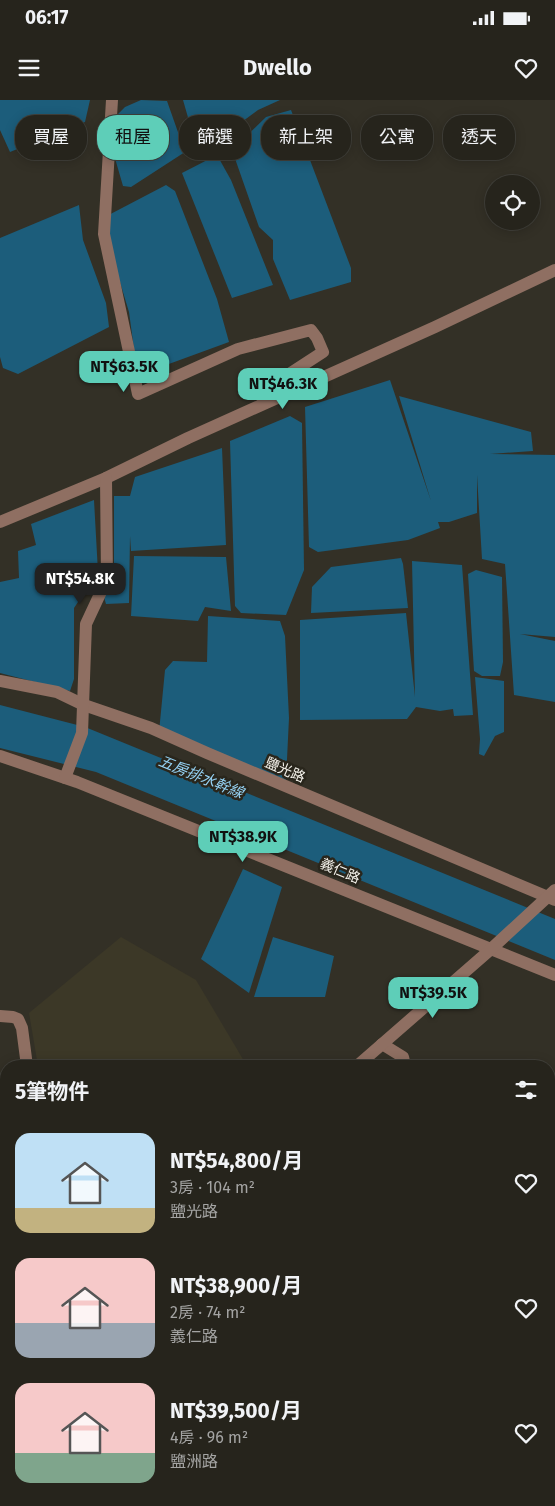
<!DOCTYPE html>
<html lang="zh-TW">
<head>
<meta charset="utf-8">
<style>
  body { margin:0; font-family:"Fira Sans","Noto Sans TC",sans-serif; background:#2e2c25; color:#f1f3f6; height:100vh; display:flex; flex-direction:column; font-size:19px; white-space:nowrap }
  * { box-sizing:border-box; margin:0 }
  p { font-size:16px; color:#a4a4a3 }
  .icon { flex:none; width:28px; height:28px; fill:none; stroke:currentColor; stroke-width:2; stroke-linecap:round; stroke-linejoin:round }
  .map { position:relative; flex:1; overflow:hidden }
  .panel { position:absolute; left:0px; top:960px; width:555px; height:446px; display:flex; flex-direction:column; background:#26241c; border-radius:20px 20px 0 0; box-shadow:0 2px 12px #0003,0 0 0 1px #42413b }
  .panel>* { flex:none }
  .hud { position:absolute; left:15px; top:15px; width:525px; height:45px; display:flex; gap:10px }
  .tools { position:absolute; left:485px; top:75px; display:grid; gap:10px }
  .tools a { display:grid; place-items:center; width:55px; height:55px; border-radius:50%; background:#26241c; box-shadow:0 2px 12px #0003,0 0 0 1px #42413b; font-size:25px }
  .price { position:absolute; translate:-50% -42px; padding:0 11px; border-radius:10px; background:#5eceb8; color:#111; font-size:16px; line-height:32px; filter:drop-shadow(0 1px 2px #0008) }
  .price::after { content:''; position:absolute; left:50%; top:30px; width:15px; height:11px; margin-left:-8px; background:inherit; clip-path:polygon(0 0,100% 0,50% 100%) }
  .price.active { background:#222; color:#fff }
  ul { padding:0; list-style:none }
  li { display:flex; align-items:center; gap:15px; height:125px; padding:0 15px }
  li span { display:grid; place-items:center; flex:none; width:140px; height:100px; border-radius:15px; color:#555 }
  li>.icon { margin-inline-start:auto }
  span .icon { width:60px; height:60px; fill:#fffc; stroke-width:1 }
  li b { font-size:21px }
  h2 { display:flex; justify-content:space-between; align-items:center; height:60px; padding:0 15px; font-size:21px }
  .chip { padding:0 18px; border-radius:20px; background:#26241c; box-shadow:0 2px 12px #0003,0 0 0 1px #42413b; font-size:18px; line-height:45px }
  .chip.active { background:#5eceb8; color:#111 }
  .status { display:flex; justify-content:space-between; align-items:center; height:35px; padding:0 25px; background:#26241c; direction:ltr }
  .status svg { height:14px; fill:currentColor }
  header { display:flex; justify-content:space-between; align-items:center; height:65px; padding:0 15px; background:#26241c; font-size:22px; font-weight:700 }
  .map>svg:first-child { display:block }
  .built { fill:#3c3827 }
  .green { fill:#4f623a }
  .water { fill:#1c5d7b }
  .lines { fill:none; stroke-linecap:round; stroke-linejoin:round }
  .minor { stroke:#8f6f62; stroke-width:12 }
  .labels { text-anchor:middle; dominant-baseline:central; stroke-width:5; stroke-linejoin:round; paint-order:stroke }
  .street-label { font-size:14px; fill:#f5f3ec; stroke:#29261c }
  .water-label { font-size:15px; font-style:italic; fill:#95d2f4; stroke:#29261c }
</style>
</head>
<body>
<div class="status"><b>06:17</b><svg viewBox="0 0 49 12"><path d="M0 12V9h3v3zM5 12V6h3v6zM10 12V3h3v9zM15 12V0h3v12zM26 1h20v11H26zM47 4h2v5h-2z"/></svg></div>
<header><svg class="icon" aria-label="menu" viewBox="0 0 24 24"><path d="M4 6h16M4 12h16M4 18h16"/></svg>Dwello<svg class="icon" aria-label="heart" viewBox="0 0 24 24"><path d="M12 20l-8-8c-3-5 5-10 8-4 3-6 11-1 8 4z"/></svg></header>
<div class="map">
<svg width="555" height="1406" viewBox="0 0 555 1406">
  <rect width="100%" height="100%" fill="#333026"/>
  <polygon class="built" points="121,837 196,880 247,966 38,966 29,913"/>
  <polygon class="green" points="555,1262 555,1338 549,1334 549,1265"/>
  <g class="water">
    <polygon points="0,0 90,0 85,22 10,52 0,30"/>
    <polygon points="141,0 167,1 185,52 131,87 123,86 112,48 118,34 113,19 125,7"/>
    <polygon points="183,0 280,0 258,10 239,24 197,49"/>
    <polygon points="291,10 351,168 351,182 290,200 273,159 273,140 259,127 232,50 266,17"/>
    <polygon points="217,55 231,80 273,185 232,198 182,73"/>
    <polygon points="166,85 175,91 217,199 229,242 147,272 136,264 129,212 101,119"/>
    <polygon points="79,105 83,140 106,203 109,227 18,274 3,268 0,257 0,138"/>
    <polygon points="390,280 431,401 399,296 531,332 533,351 490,354 555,355 555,537 520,534 555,541 555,602 514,595 505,464 482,459 477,375 477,413 449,422 438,422 440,428 408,440 318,452 309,447 305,307"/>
    <polygon points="290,316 302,323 304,470 286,515 241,513 235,506 230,341"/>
    <polygon points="222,348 226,445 131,451 130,436 129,503 106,504 104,497 114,480 114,396 130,396 135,377"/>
    <polygon points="94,400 98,472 74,508 74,579 70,591 0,573 0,482 19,478 18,451 36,445 31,424"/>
    <polygon points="134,456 226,457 231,511 205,507 198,521 131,516"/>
    <polygon points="401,458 403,464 408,508 311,513 312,487 331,467"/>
    <polygon points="412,461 462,465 473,615 454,616 453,609 440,611 416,607 407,619 300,620 300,520 406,513 415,597"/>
    <polygon points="476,470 502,477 503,562 500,576 482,576 474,571 468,474"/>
    <polygon points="208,516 280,521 285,536 289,618 286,680 159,632 165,570 173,561 207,562"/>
    <polygon points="475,577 504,581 504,632 495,636 484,656 479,654 480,639"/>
    <polygon points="0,605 85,627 555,819 555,860 96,672 0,648"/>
    <polygon points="243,769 282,787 249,893 201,859"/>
    <polygon points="273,837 334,856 325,897 254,897"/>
    <polygon points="555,1156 555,1210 549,1181 549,1158"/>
  </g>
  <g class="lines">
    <g class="minor">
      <polyline points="112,0 104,134 138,294 238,249 311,230 317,238 323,252 260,293 265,303"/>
      <polyline points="0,422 106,378 188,338 435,227 555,170"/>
      <polyline points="0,581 57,592 84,605 151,628 207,653 555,800"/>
      <polyline points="0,656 77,682 555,875"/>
      <polyline points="65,678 82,633 86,524 107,479 106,378"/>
      <polyline points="0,916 13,917 18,919 22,928 27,966"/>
      <polyline points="382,944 403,957 405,966"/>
      <polyline points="357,966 490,850 555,790"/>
      <polyline points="0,1116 6,1114"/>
      <polyline points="0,1280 6,1275"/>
      <polyline points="156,1406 162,1400"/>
    </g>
  </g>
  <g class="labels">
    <g class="street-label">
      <text transform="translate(285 670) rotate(23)">鹽光路</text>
      <text transform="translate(340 771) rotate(23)">義仁路</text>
    </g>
    <g class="water-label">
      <text transform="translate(201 677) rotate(22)">五房排水幹線</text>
    </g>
  </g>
</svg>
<div class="tools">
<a><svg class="icon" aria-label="locate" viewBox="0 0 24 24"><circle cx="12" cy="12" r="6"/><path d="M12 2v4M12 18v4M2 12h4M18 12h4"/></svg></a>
</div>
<b class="price" style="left:124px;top:293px">NT$63.5K</b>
<b class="price" style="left:283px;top:310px">NT$46.3K</b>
<b class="price active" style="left:80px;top:505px">NT$54.8K</b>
<b class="price" style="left:243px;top:763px">NT$38.9K</b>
<b class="price" style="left:433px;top:919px">NT$39.5K</b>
<div class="hud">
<a class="chip">買屋</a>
<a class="chip active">租屋</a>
<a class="chip">篩選</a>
<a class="chip">新上架</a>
<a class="chip">公寓</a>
<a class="chip">透天</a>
</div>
<section class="panel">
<h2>5筆物件<svg class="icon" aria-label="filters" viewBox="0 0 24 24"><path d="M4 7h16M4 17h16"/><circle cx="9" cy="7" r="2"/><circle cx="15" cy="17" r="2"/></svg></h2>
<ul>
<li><span style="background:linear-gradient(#bfe0f5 75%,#c2b280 0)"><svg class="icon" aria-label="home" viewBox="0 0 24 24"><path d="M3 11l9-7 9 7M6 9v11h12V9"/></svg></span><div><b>NT$54,800/月</b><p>3房 · 104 m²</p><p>鹽光路</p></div><svg class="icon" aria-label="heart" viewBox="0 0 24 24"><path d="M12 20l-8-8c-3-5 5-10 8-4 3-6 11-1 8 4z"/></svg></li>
<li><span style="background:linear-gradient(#f6c9c9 65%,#9aa5b1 0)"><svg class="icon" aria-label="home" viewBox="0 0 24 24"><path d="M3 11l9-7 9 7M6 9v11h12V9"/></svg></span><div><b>NT$38,900/月</b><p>2房 · 74 m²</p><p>義仁路</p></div><svg class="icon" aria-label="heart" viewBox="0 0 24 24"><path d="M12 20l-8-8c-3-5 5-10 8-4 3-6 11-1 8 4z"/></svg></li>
<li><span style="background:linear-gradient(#f6c9c9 70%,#7fa58c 0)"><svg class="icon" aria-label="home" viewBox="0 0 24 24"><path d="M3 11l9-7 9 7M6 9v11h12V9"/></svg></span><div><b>NT$39,500/月</b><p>4房 · 96 m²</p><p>鹽洲路</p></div><svg class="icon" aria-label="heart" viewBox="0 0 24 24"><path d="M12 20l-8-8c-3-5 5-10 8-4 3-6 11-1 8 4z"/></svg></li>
</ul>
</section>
</div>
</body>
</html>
